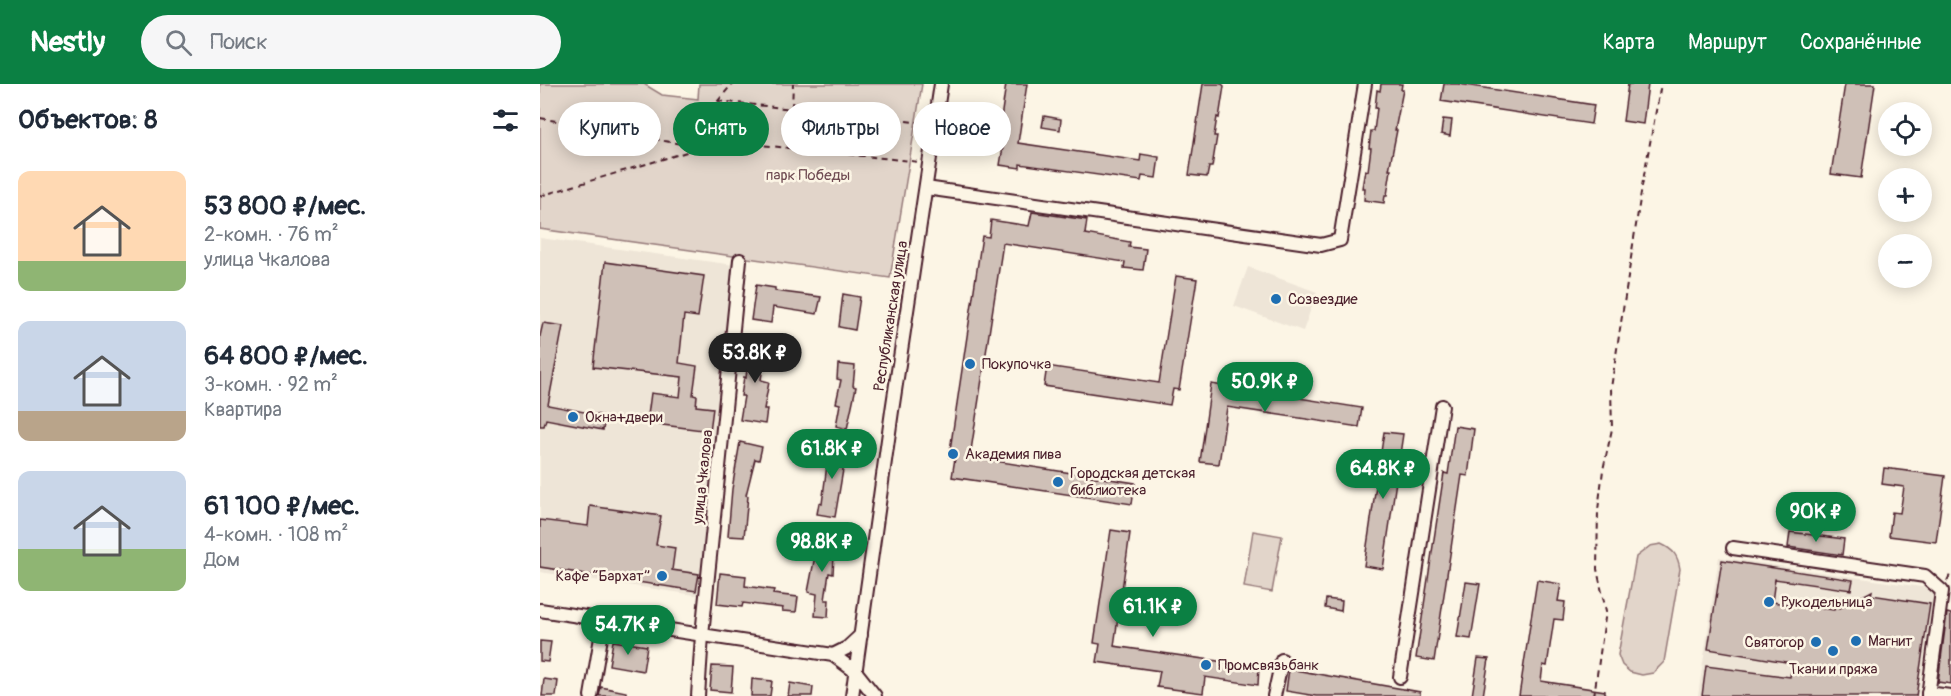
<!DOCTYPE html>
<html lang="ru">
<head>
<meta charset="utf-8">
<style>
  body { margin:0; font-family:Pangolin,sans-serif; background:#f6f6f7; color:#1f2937; height:100vh; display:flex; flex-direction:column; font-size:22px; white-space:nowrap }
  * { box-sizing:border-box; margin:0 }
  p { font-size:20px; color:#747a83 }
  .icon { flex:none; width:33px; height:33px; fill:none; stroke:currentColor; stroke-width:2; stroke-linecap:round; stroke-linejoin:round }
  .map { position:relative; flex:1; overflow:hidden }
  .sheet { display:flex; flex-direction:column; background:#fff; width:540px }
  .sheet>* { flex:none }
  .banner { position:absolute; left:18px; top:18px; width:570px; height:54px; display:flex; gap:12px }
  .buttons { position:absolute; left:1338px; top:18px; display:grid; gap:12px }
  .buttons a { display:grid; place-items:center; width:54px; height:54px; border-radius:50%; background:#fff; box-shadow:0 3px 15px #0003; font-size:30px }
  .price { position:absolute; translate:-50% -51px; padding:0 14px; border-radius:21px; background:#0b8043; color:#fff; font-size:20px; line-height:39px; filter:drop-shadow(0 2px 3px #0008) }
  .price::after { content:''; position:absolute; left:50%; top:36px; width:18px; height:14px; margin-left:-9px; background:inherit; clip-path:polygon(0 0,100% 0,50% 100%) }
  .price.current { background:#222; color:#fff }
  ul { padding:0; list-style:none }
  li { display:flex; align-items:center; gap:18px; height:150px; padding:0 18px }
  li span { display:grid; place-items:center; flex:none; width:168px; height:120px; border-radius:12px; color:#555 }
  li>.icon { margin-inline-start:auto }
  span .icon { width:72px; height:72px; fill:#fffc; stroke-width:1 }
  li b { font-size:26px }
  h2 { display:flex; justify-content:space-between; align-items:center; height:72px; padding:0 18px; font-size:26px }
  .tag { padding:0 21px; border-radius:27px; background:#fff; box-shadow:0 3px 15px #0003; font-size:21px; line-height:54px }
  .tag.current { background:#0b8043; color:#fff }
  header { display:flex; align-items:center; gap:36px; box-sizing:border-box; height:84px; padding:0 30px; background:#0b8043; color:#fff }
  header strong { font-size:28px }
  nav { display:flex; gap:33px; margin-inline-start:auto; font-size:21px }
  .search { width:420px; height:54px; background:#f6f6f7; display:flex; align-items:center; gap:15px; box-sizing:border-box; padding:0 21px; border-radius:33px; color:#747a83; font-size:22px }
  main { display:flex; flex:1; min-height:0 }
  .map>svg:first-child { display:block }
  .built { fill:#eee5d7 }
  .green { fill:#e2d5ca; stroke:#967a7a; stroke-width:1.5 }
  .building { fill:#cfc0b7; stroke:#4a1f2b; stroke-width:1.5 }
  .lines { fill:none; stroke-linecap:round; stroke-linejoin:round }
  .minor-casing { stroke:#4a1f2b; stroke-width:16 }
  .path { stroke:#4a1f2b; stroke-width:2; stroke-dasharray:6 4.5; stroke-linecap:butt }
  .minor { stroke:#fcf5e5; stroke-width:12 }
  .poi-dot { fill:#1f6fb2; stroke:#fcf5e5; stroke-width:2 }
  .labels { text-anchor:middle; dominant-baseline:central; stroke-width:5; stroke-linejoin:round; paint-order:stroke }
  .park-label { font-size:15px; fill:#704c53; stroke:#fcf5e5 }
  .poi-label { font-size:15px; fill:#4a1f2b; stroke:#fcf5e5; text-anchor:start }
  .street-label { font-size:15px; fill:#4a1f2b; stroke:#fcf5e5 }
</style>
</head>
<body>
<header>
<strong>Nestly</strong>
<div class="search"><svg class="icon" aria-label="search" viewBox="0 0 24 24"><circle cx="10" cy="10" r="6"/><path d="M15 15l6 6"/></svg>Поиск</div>
<nav><a>Карта</a><a>Маршрут</a><a>Сохранённые</a></nav>
</header>
<main>
<section class="sheet">
<h2>Объектов: 8<svg class="icon" aria-label="filters" viewBox="0 0 24 24"><path d="M4 7h16M4 17h16"/><circle cx="9" cy="7" r="2"/><circle cx="15" cy="17" r="2"/></svg></h2>
<ul>
<li><span style="background:linear-gradient(#ffd9b3 75%,#8fb573 0)"><svg class="icon" aria-label="home" viewBox="0 0 24 24"><path d="M3 11l9-7 9 7M6 9v11h12V9"/></svg></span><div><b>53 800 ₽/мес.</b><p>2-комн. · 76 m²</p><p>улица Чкалова</p></div></li>
<li><span style="background:linear-gradient(#c9d6e8 75%,#b9a48a 0)"><svg class="icon" aria-label="home" viewBox="0 0 24 24"><path d="M3 11l9-7 9 7M6 9v11h12V9"/></svg></span><div><b>64 800 ₽/мес.</b><p>3-комн. · 92 m²</p><p>Квартира</p></div></li>
<li><span style="background:linear-gradient(#c9d6e8 65%,#8fb573 0)"><svg class="icon" aria-label="home" viewBox="0 0 24 24"><path d="M3 11l9-7 9 7M6 9v11h12V9"/></svg></span><div><b>61 100 ₽/мес.</b><p>4-комн. · 108 m²</p><p>Дом</p></div></li>
</ul>
</section>
<div class="map">
<svg width="1411" height="612" viewBox="0 0 1411 612">
  <rect width="100%" height="100%" fill="#fcf5e5"/>
  <filter id="ink" filterUnits="userSpaceOnUse"><feTurbulence type="fractalNoise" baseFrequency=".0167" numOctaves="2"/><feDisplacementMap in="SourceGraphic" scale="12" xChannelSelector="R" yChannelSelector="G"/><feConvolveMatrix kernelMatrix="1 2 1 2 8 2 1 2 1" color-interpolation-filters="sRGB"/></filter>
  <g filter="url(#ink)">
    <g class="built">
      <polygon points="0,154 194,181 162,512 0,488"/>
      <polygon points="708,183 777,208 763,247 694,222"/>
      <polygon points="1179,473 1395,505 1378,612 1158,612"/>
    </g>
    <g class="green">
      <polygon points="0,0 104,0 122,11 158,15 159,0 382,0 350,194 0,145"/>
      <polygon points="713,447 742,452 732,508 704,503"/>
      <path d="M1121,460C1134,466 1138,472 1140,485L1124,578L1113,589L1102,591L1090,588L1082,581L1078,571L1096,473L1110,462Z"/>
    </g>
    <g class="building">
      <polygon points="466,0 487,0 478,59 600,77 601,70 619,73 616,94 602,92 601,97 480,80 480,84 460,81 463,63 457,62"/>
      <polygon points="663,0 682,0 684,2 679,34 677,33 674,52 677,52 672,83 669,83 667,93 649,91"/>
      <polygon points="841,0 862,0 861,6 863,6 855,46 857,46 849,86 851,86 847,111 845,111 844,119 824,116 825,104 822,104 825,86 828,87 831,64 829,64 831,47 834,47 837,24 835,24 837,6 840,7"/>
      <polygon points="904,0 918,0 1054,21 1051,40 901,17"/>
      <polygon points="1088,0 1108,0 1103,40 1083,37"/>
      <polygon points="1305,0 1335,0 1321,94 1291,90"/>
      <polygon points="504,32 521,35 520,46 502,43"/>
      <polygon points="903,35 912,36 910,52 901,50"/>
      <polygon points="492,128 547,136 545,150 590,158 589,163 606,165 603,186 584,184 585,178 463,159 430,373 595,399 592,420 412,393 415,374 409,373 442,152 449,153 451,136 489,142"/>
      <polygon points="65,178 164,192 158,233 144,231 139,279 157,282 153,311 157,312 156,322 173,324 170,347 107,339 111,309 140,313 142,293 53,283"/>
      <polygon points="636,192 657,195 639,306 633,305 630,321 504,302 507,282 619,299"/>
      <polygon points="216,201 235,204 235,207 281,213 277,230 233,223 231,239 211,236"/>
      <polygon points="303,210 320,213 315,246 299,243"/>
      <polygon points="3,239 23,242 8,321 65,332 63,346 6,335 4,342 0,342 0,252"/>
      <polygon points="210,252 227,255 221,296 229,298 224,325 227,325 225,340 200,336 204,312 201,312 204,293 206,294"/>
      <polygon points="298,280 315,282 313,302 316,303 307,345 296,342 300,320 296,319 301,296 297,295"/>
      <polygon points="671,300 822,324 819,343 687,323 679,380 660,378"/>
      <polygon points="915,342 934,345 928,392 922,391 894,577 876,574 904,389 908,390"/>
      <polygon points="844,348 863,350 843,485 824,482"/>
      <polygon points="290,357 305,360 301,379 304,380 295,433 277,430 279,419 282,420"/>
      <polygon points="200,358 222,363 219,376 215,375 206,411 208,412 204,453 188,452 192,405"/>
      <polygon points="1344,384 1405,392 1396,458 1349,452 1352,428 1360,429 1364,403 1342,400"/>
      <polygon points="50,422 121,432 116,461 135,464 132,486 159,490 156,507 0,483 0,436 48,442"/>
      <polygon points="571,446 590,449 574,562 719,583 718,601 665,593 663,609 617,603 620,587 557,578 560,560 554,559"/>
      <polygon points="1250,448 1304,455 1302,471 1248,463"/>
      <polygon points="279,451 295,453 293,490 289,489 285,516 289,516 288,533 275,532 277,510 268,508"/>
      <polygon points="1182,476 1313,496 1311,506 1235,495 1232,518 1294,526 1295,523 1300,524 1332,507 1331,511 1390,520 1376,612 1162,612 1166,582 1250,593 1252,579 1168,565"/>
      <polygon points="180,489 206,492 205,502 234,506 233,510 258,513 256,528 242,527 243,524 203,519 202,523 177,520"/>
      <polygon points="997,496 1021,500 1018,517 1025,518 1023,536 1014,535 1007,582 1003,581 1001,597 1065,607 1065,612 979,612"/>
      <polygon points="926,498 940,500 931,555 917,553"/>
      <polygon points="786,515 802,517 801,527 785,524"/>
      <polygon points="1407,529 1411,530 1411,600 1398,598"/>
      <polygon points="0,557 11,558 8,578 0,577"/>
      <polygon points="73,557 107,562 103,587 69,581"/>
      <polygon points="938,574 949,575 943,612 932,612"/>
      <polygon points="172,582 193,583 191,608 170,606"/>
      <polygon points="749,585 880,608 880,612 776,612 746,607"/>
      <polygon points="4,595 18,597 16,612 2,612"/>
      <polygon points="212,595 232,597 230,612 211,612"/>
      <polygon points="250,599 273,603 272,612 248,612"/>
      <polygon points="61,603 86,608 86,612 59,612"/>
    </g>
    <g class="lines">
      <g class="minor-casing">
        <g id="minor">
          <polyline points="386,104 781,161 800,156 825,0"/>
          <polyline points="1193,464 1385,492 1402,507 1388,612"/>
          <polyline points="0,526 293,571 316,588 335,612"/>
          <polyline points="293,571 307,564 321,551"/>
          <polyline points="860,593 902,322"/>
          <polyline points="1388,609 1410,612"/>
          <polyline points="51,612 64,536"/>
          <polyline points="158,612 162,551 200,176"/>
          <polyline points="312,612 352,327 401,0"/>
          <polyline points="734,612 742,576"/>
        </g>
      </g>
      <g class="path">
        <polyline points="178,17 384,39"/>
        <polyline points="252,24 253,0"/>
        <polyline points="0,34 157,63"/>
        <polyline points="183,57 380,78"/>
        <polyline points="0,112 183,57 178,17 192,0"/>
        <polyline points="1407,497 1411,489"/>
        <polyline points="1054,612 1066,527 1057,485 1058,426 1063,386 1072,345 1071,304 1102,102 1121,0"/>
      </g>
      <use href="#minor" class="minor"/>
    </g>
  </g>
  <g class="poi-dot">
    <circle cx="736" cy="215" r="6"/>
    <circle cx="430" cy="280" r="6"/>
    <circle cx="33" cy="333" r="6"/>
    <circle cx="413" cy="370" r="6"/>
    <circle cx="518" cy="398" r="6"/>
    <circle cx="122" cy="492" r="6"/>
    <circle cx="1229" cy="518" r="6"/>
    <circle cx="1316" cy="557" r="6"/>
    <circle cx="1276" cy="558" r="6"/>
    <circle cx="1293" cy="567" r="6"/>
    <circle cx="666" cy="581" r="6"/>
  </g>
  <g class="labels">
    <g class="park-label">
      <text x="268" y="91">парк Победы</text>
    </g>
    <g class="poi-label">
      <text x="748" y="215">Созвездие</text>
      <text x="442" y="280">Покупочка</text>
      <text x="45" y="333">Окна+двери</text>
      <text x="425" y="370">Академия пива</text>
      <text x="530" y="389">Городская детская<tspan x="530" dy="17">библиотека</tspan></text>
      <text x="110" y="492" text-anchor="end">Кафе “Бархат”</text>
      <text x="1241" y="518">Рукодельница</text>
      <text x="1328" y="557">Магнит</text>
      <text x="1264" y="558" text-anchor="end">Святогор</text>
      <text x="678" y="581">Промсвязьбанк</text>
      <text x="1293" y="585" text-anchor="middle">Ткани и пряжа</text>
    </g>
    <g class="street-label">
      <text transform="translate(351 232) rotate(-81)">Республиканская улица</text>
      <text transform="translate(163 393) rotate(-84)">улица Чкалова</text>
    </g>
  </g>
</svg>
<div class="buttons">
<a><svg class="icon" aria-label="locate" viewBox="0 0 24 24"><circle cx="12" cy="12" r="6"/><path d="M12 2v4M12 18v4M2 12h4M18 12h4"/></svg></a>
<a>+</a>
<a>−</a>
</div>
<b class="price current" style="left:215px;top:300px">53.8K ₽</b>
<b class="price" style="left:725px;top:329px">50.9K ₽</b>
<b class="price" style="left:292px;top:396px">61.8K ₽</b>
<b class="price" style="left:843px;top:416px">64.8K ₽</b>
<b class="price" style="left:1276px;top:459px">90K ₽</b>
<b class="price" style="left:282px;top:489px">98.8K ₽</b>
<b class="price" style="left:613px;top:554px">61.1K ₽</b>
<b class="price" style="left:88px;top:572px">54.7K ₽</b>
<div class="banner">
<a class="tag">Купить</a>
<a class="tag current">Снять</a>
<a class="tag">Фильтры</a>
<a class="tag">Новое</a>
</div>
</div>
</main>
</body>
</html>
